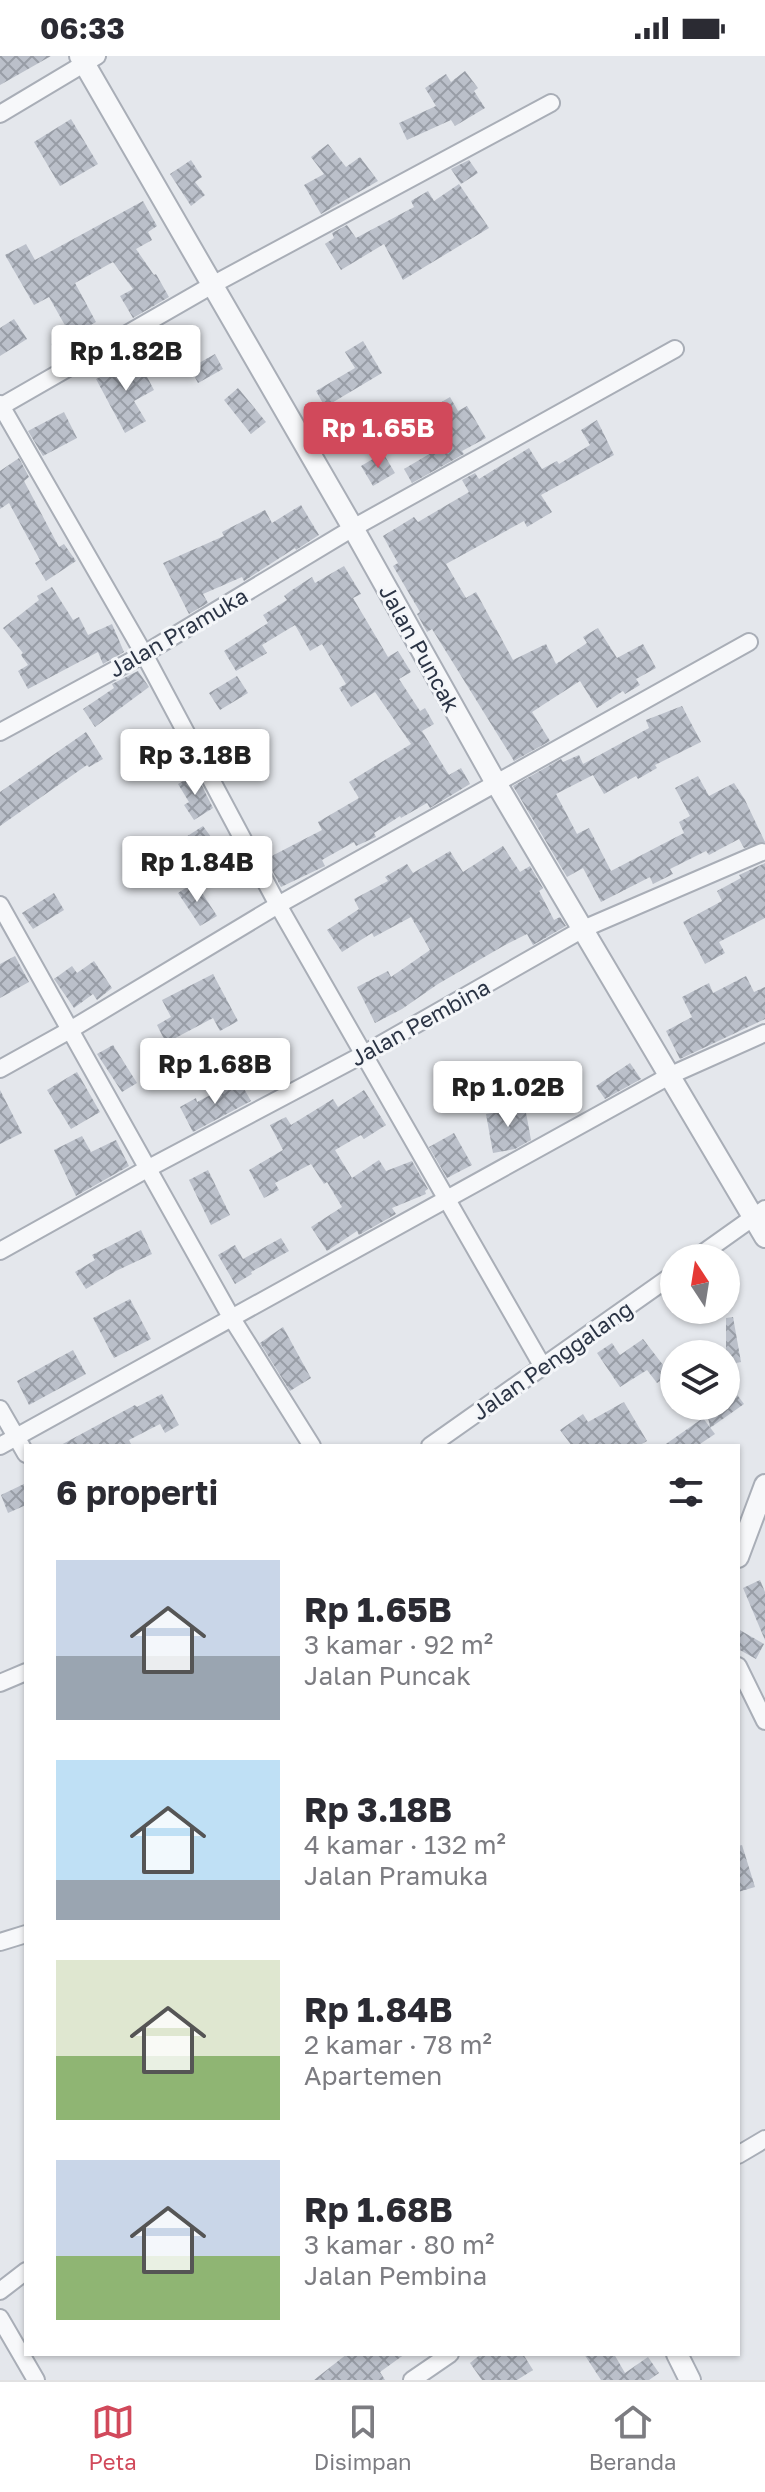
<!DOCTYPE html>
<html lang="id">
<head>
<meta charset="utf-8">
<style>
  body { margin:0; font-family:"Golos Text",sans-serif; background:#f2f2f3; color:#2b2b33; height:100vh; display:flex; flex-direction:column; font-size:30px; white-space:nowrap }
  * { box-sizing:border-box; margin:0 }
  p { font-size:26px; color:#7c7c81 }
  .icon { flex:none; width:44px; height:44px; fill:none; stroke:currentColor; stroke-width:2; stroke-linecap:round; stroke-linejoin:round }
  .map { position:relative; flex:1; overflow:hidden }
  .side { position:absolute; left:24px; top:1388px; width:716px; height:912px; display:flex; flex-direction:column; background:#fff; border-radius:0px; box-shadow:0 2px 6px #0004 }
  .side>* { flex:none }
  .needle { width:52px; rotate:348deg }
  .buttons { position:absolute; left:660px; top:1188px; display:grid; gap:16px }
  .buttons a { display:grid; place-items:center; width:80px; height:80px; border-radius:50%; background:#fff; box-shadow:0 2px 6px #0004; font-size:40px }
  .price { position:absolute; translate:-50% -68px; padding:0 18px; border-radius:8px; background:#fff; color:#222; font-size:26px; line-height:52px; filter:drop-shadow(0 2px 4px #0008) }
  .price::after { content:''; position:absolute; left:50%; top:48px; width:24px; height:18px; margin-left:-12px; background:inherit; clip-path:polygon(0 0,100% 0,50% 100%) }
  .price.selected { background:#d1495b; color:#fff }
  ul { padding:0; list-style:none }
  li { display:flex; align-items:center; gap:24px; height:200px; padding:0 32px }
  li span { display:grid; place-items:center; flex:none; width:224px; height:160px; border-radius:0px; color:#555 }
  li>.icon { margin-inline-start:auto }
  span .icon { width:96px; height:96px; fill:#fffc; stroke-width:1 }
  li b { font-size:34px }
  h2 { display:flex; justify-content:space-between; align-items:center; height:96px; padding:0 32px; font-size:34px }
  .status { display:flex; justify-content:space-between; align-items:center; height:56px; padding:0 40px; background:#fff; direction:ltr }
  .status svg { height:22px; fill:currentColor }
  .tab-bar { display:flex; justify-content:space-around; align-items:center; height:112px; border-top:2px solid #e1e1e2; background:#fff; font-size:22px; color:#7c7c81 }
  .tab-bar a { display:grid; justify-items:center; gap:4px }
  .tab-bar .selected { color:#d1495b }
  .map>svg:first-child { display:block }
  .building { fill:url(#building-cross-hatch) }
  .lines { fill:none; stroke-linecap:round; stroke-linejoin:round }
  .minor-casing { stroke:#a9aeb7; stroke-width:20 }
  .tertiary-casing { stroke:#a9aeb7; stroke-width:24 }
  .minor { stroke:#f7f8fa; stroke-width:16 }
  .tertiary { stroke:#f7f8fa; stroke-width:20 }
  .labels { text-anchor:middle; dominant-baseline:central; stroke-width:6; stroke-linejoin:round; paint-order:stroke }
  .street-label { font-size:22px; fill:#2b3445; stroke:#f4f6f9 }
</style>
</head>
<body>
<div class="status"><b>06:33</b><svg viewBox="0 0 49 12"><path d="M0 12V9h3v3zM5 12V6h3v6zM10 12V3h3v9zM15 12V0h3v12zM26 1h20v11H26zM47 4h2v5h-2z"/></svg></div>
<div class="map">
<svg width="765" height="2324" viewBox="0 0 765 2324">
  <defs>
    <pattern id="building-cross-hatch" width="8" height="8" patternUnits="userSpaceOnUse" patternTransform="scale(2)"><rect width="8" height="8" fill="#bbc0ca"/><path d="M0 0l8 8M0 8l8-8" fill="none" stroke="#989da6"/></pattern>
  </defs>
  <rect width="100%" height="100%" fill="#e4e7ec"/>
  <g class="building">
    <polygon points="0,0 51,0 0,29"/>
    <polygon points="465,15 478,32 474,35 485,52 455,70 451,64 407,84 399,67 436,50 425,32 446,18 451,26"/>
    <polygon points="71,63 98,108 60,130 34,86"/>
    <polygon points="328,88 346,111 360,101 378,125 321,158 304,129 324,118 311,101"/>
    <polygon points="191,104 202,121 195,126 205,139 191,150 170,118"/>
    <polygon points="469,104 478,117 461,128 451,113"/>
    <polygon points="459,128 489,172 403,224 384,188 341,214 325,188 334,182 332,177 347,169 356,182 414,151 411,145 428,135 434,145"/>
    <polygon points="143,145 157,170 148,176 152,184 136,193 154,219 156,218 169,241 133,262 120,240 133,233 113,206 75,227 96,266 71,280 49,241 34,249 5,199 26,188 35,204"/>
    <polygon points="14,263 27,283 0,300 0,272"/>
    <polygon points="68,278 77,294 60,304 51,288"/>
    <polygon points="363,285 382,317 325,351 316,335 355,312 345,296"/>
    <polygon points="215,298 223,313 198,327 190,312"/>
    <polygon points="138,304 154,334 134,345 146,365 125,377 96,323"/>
    <polygon points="238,332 266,366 251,378 224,344"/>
    <polygon points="450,341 458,355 467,350 486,382 462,395 464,398 412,427 404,413 436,394 433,388 449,379 433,351"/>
    <polygon points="64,356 77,382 43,400 28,375"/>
    <polygon points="597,364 614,399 541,439 552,456 527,471 524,465 446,508 466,542 476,536 513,604 546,588 556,608 587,587 583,581 598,572 617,602 643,588 656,612 636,623 640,629 625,638 623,635 597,652 580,625 532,656 550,685 514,705 432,573 427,576 417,558 420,556 393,510 398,507 383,480 414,461 418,466 469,436 462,424 475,417 479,423 529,392 542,413 557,405 559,408 590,389 581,374"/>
    <polygon points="383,397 395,417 373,430 361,410"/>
    <polygon points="19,402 29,421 24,425 59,491 64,488 76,505 46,525 35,507 40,504 9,447 0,453 0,415"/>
    <polygon points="301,449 319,479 296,494 295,492 244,525 242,521 203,538 208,547 189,558 163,507 224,480 222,476 265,454 272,467"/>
    <polygon points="344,510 361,538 353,542 388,601 398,595 411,616 399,623 420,655 425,652 434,668 422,675 449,719 461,712 470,728 430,752 427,747 401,762 400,760 374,777 376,781 356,790 354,786 322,804 325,810 281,831 266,803 322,774 318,766 359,742 349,726 411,688 375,636 351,651 339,632 346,628 322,588 310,595 295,569 262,589 267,597 236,615 224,595 268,567 263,559 287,544 284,540 292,534 312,521 315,527"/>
    <polygon points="52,531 73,564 79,561 88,579 112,568 124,596 103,608 98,596 28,633 18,615 28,609 21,599 23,597 3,572 39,544 37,540"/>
    <polygon points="138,615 149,631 95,671 83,653 114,632 112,628"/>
    <polygon points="237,620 248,637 220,654 209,637"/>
    <polygon points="682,650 701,686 655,709 657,712 638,723 636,720 604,738 593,719 556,738 577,778 589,772 611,815 684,777 679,766 690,760 675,732 698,720 709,740 734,727 745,744 765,786 744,792 739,783 709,799 706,795 670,813 673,818 653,828 650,821 601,846 583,812 567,821 513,730 561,703 563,706 579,699 583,708 649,672 646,664"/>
    <polygon points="86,676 103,703 89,711 87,709 0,770 0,736"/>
    <polygon points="196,718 213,752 194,764 184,749 189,746 178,728"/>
    <polygon points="203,770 214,785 186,804 175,788"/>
    <polygon points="503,790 520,816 530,810 543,832 539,835 554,864 560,861 566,870 533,889 527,878 505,889 438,928 402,953 375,967 357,931 388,915 391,921 430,894 411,861 374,881 372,877 342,896 327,874 359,853 354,843 388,825 385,821 407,808 413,817 450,795 463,816"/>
    <polygon points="765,807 765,862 719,886 725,897 705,908 683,866 722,845 717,835 741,822 739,819"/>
    <polygon points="195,826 217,860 200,870 178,837"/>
    <polygon points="54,837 64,854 33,873 22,857"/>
    <polygon points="15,900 29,926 0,942 0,908"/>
    <polygon points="94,905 112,932 97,944 93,938 74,952 54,923 72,910 77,917"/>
    <polygon points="213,918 238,965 220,975 213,962 166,987 157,969 171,961 162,944"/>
    <polygon points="746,920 754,936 765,931 765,963 680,1003 666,975 692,961 682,941 709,927 713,937"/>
    <polygon points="113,989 137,1027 122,1036 97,998"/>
    <polygon points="630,1007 641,1023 605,1043 596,1030"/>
    <polygon points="77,1016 100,1056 71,1073 47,1034"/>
    <polygon points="239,1024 251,1045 193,1076 180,1051 196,1042 197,1046"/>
    <polygon points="0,1034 22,1077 0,1088"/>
    <polygon points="364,1034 386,1069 364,1083 361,1079 335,1094 352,1122 379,1104 386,1115 412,1105 428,1133 425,1135 426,1138 392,1152 396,1158 359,1179 357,1175 327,1195 311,1171 342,1151 327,1126 324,1128 311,1108 275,1127 279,1134 264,1142 249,1114 283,1094 270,1069 286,1061 291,1069 333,1043 338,1051"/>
    <polygon points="525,1051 531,1084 515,1093 493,1097 486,1058"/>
    <polygon points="454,1077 472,1109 447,1122 429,1091"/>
    <polygon points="82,1080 91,1096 116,1084 129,1110 76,1140 54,1094"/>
    <polygon points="208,1114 230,1159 211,1169 189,1124"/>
    <polygon points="141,1174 152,1198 116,1215 86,1233 75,1216 95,1204 92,1199"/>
    <polygon points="281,1182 289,1195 251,1216 252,1218 235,1228 218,1199 235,1189 243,1203"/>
    <polygon points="130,1243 151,1283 114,1302 93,1262"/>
    <polygon points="733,1261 741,1306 726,1309 726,1262"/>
    <polygon points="283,1271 311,1322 290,1335 260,1287"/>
    <polygon points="643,1283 670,1318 657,1327 647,1314 620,1331 597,1297 612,1287 620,1299"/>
    <polygon points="73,1294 86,1318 29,1349 17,1325"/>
    <polygon points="726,1324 744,1348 710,1372 706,1350 726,1350"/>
    <polygon points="162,1338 179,1369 165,1377 160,1368 129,1384 132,1390 59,1390 135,1349 137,1351"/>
    <polygon points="624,1346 647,1385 638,1390 572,1390 560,1374 583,1358 588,1366"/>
    <polygon points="703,1362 715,1378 697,1390 663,1390"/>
    <polygon points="26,1427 26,1449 8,1457 1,1439"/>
    <polygon points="760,1524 765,1536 765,1584 743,1532"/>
    <polygon points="738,1573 764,1588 756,1603 738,1593"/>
    <polygon points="742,1789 755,1831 738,1836 738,1790"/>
    <polygon points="347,2298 405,2298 380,2316 385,2324 314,2324"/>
    <polygon points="481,2298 523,2298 533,2314 517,2324 482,2324 470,2307"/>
    <polygon points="584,2298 614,2298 625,2317 648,2301 659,2317 649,2324 601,2324"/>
  </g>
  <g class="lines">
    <g class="minor-casing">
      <g id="minor">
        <polyline points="0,58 97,0"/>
        <polyline points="0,348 144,598 278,849 543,1311"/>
        <polyline points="0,351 214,228 551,47"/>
        <polyline points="0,676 144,598 353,472 675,293"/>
        <polyline points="0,849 231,1261 312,1390"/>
        <polyline points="0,1013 70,974 278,849 749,586"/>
        <polyline points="0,1195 147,1113 364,998 583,873 762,796"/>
        <polyline points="696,1202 765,1153"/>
        <polyline points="0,1353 26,1398"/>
        <polyline points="0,1390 671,1019 765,977"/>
        <polyline points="430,1390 674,1218"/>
        <polyline points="738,1610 765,1665"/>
        <polyline points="0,1627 26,1616"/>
        <polyline points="0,1886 26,1878"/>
        <polyline points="738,2099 765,2083"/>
        <polyline points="0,2235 26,2215"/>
        <polyline points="0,2262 36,2324"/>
        <polyline points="412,2324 450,2298"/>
      </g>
    </g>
    <g class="tertiary-casing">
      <g id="tertiary">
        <polyline points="80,0 353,472 496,727 765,1181"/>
        <polyline points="738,1501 765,1429"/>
        <polyline points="677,2298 690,2324"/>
      </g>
    </g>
    <use href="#minor" class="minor"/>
    <use href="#tertiary" class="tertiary"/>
  </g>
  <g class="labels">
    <g class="street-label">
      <text transform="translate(178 576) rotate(-30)">Jalan Pramuka</text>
      <text transform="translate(420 592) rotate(61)">Jalan Puncak</text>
      <text transform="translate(420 966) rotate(-29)">Jalan Pembina</text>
      <text transform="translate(552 1304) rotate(-35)">Jalan Penggalang</text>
    </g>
  </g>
</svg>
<div class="buttons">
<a><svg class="needle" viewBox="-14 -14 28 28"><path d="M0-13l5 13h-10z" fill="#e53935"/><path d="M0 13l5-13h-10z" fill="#7c7c81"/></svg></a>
<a><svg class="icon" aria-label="layers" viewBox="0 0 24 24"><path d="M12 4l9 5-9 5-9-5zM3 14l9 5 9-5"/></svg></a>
</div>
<b class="price" style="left:126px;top:337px">Rp 1.82B</b>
<b class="price selected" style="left:378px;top:414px">Rp 1.65B</b>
<b class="price" style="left:195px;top:741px">Rp 3.18B</b>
<b class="price" style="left:197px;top:848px">Rp 1.84B</b>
<b class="price" style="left:215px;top:1050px">Rp 1.68B</b>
<b class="price" style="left:508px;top:1073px">Rp 1.02B</b>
<section class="side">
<h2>6 properti<svg class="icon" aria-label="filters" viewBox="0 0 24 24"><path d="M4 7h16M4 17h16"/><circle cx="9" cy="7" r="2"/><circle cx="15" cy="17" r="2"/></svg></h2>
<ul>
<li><span style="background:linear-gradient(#c9d6e8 60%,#9aa5b1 0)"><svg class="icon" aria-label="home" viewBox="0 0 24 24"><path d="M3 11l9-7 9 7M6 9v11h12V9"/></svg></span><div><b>Rp 1.65B</b><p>3 kamar · 92 m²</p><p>Jalan Puncak</p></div></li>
<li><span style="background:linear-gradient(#bfe0f5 75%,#9aa5b1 0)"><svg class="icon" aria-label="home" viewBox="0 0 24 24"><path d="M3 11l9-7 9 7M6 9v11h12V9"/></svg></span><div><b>Rp 3.18B</b><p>4 kamar · 132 m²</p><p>Jalan Pramuka</p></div></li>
<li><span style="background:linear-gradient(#dfe7d0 60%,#8fb573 0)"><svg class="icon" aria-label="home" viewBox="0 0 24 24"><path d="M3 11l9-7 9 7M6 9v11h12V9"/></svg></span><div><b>Rp 1.84B</b><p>2 kamar · 78 m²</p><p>Apartemen</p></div></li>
<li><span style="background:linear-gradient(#c9d6e8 60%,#8fb573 0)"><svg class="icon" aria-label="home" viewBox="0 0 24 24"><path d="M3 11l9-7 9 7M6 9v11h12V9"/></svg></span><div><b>Rp 1.68B</b><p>3 kamar · 80 m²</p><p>Jalan Pembina</p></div></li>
</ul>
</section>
</div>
<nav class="tab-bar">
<a class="selected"><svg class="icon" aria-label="map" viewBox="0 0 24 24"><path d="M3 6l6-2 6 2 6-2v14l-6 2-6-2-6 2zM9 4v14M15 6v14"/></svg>Peta</a>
<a><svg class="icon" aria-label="saved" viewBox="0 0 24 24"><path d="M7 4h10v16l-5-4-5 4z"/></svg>Disimpan</a>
<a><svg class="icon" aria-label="home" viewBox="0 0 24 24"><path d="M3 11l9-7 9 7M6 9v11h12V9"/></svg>Beranda</a>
</nav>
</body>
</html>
